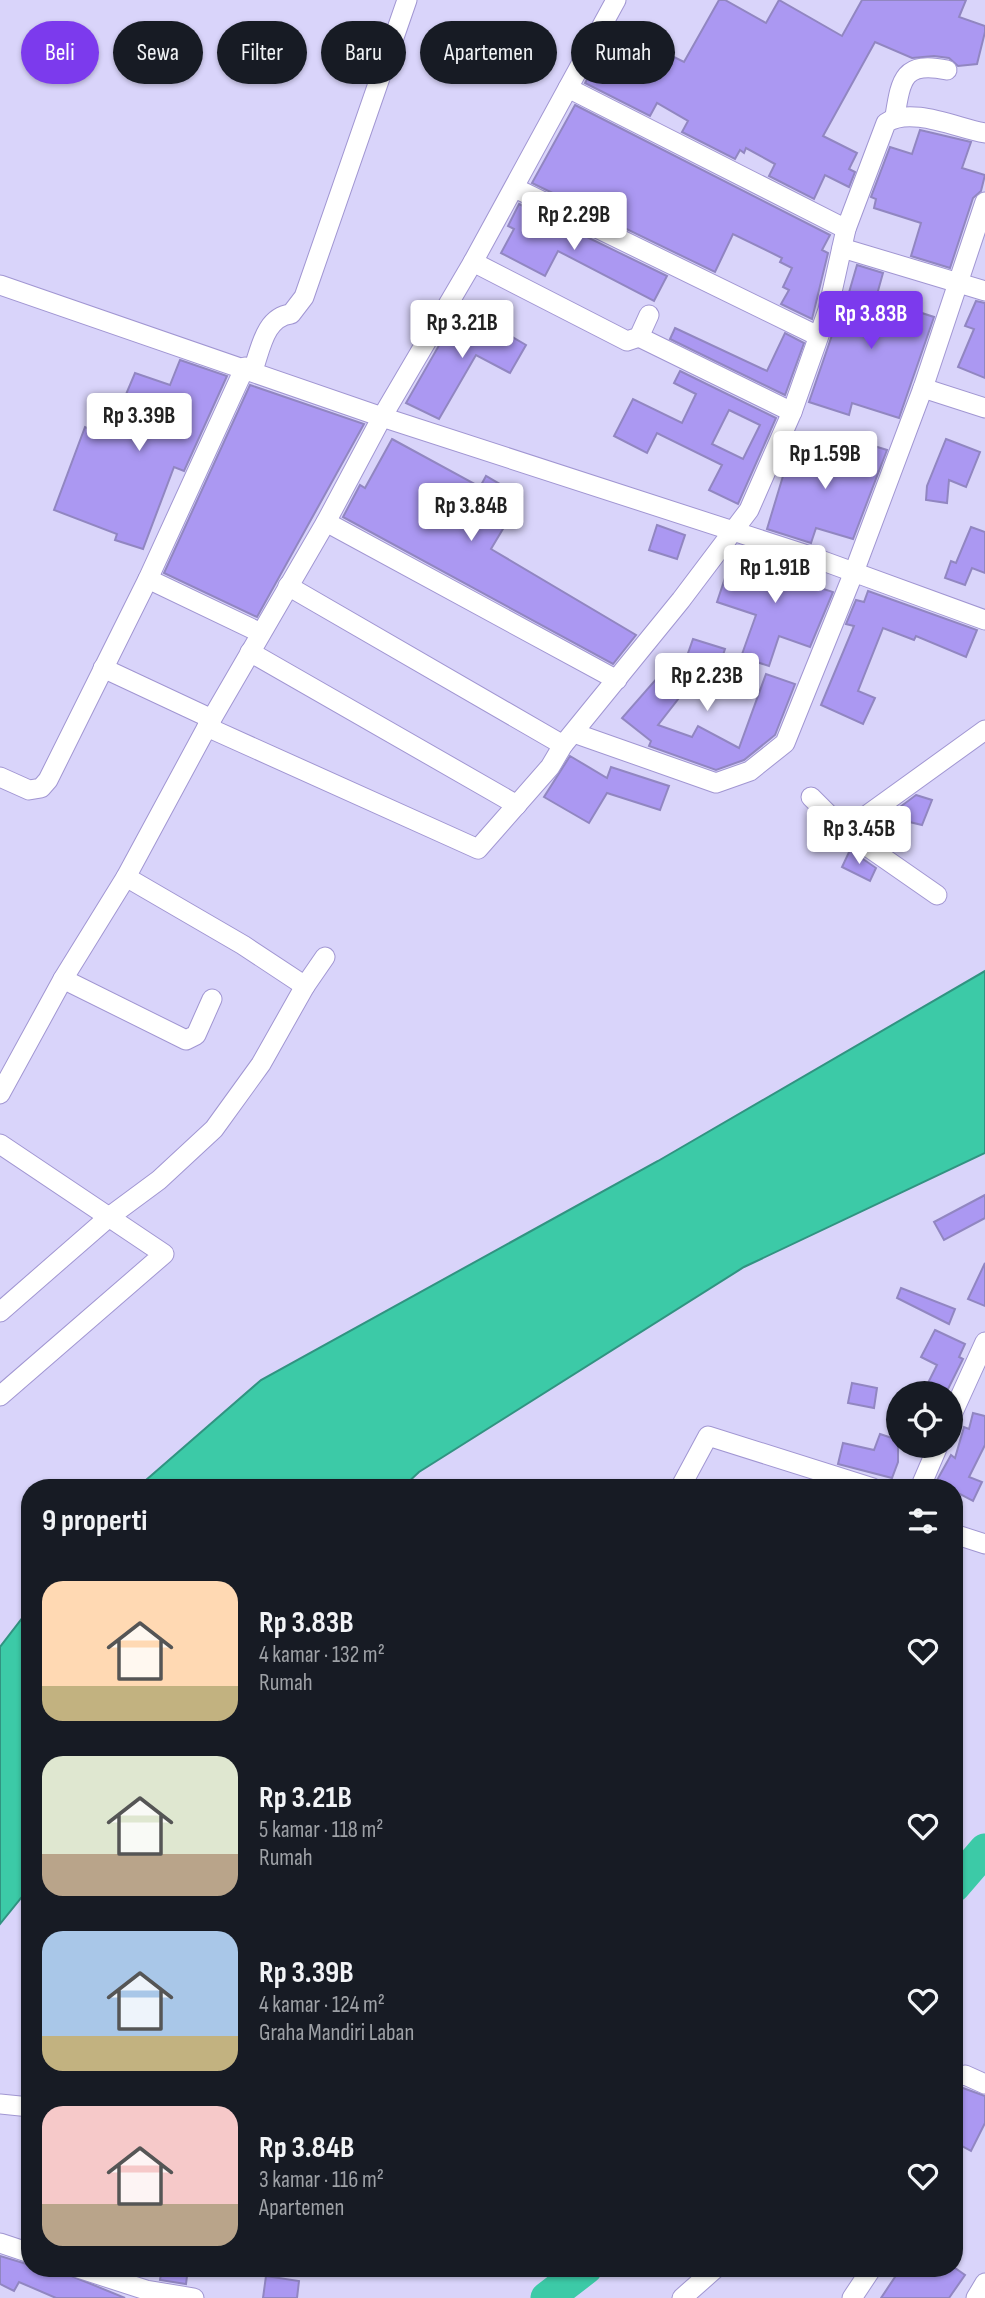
<!DOCTYPE html>
<html lang="id">
<head>
<meta charset="utf-8">
<style>
  body { margin:0; font-family:"Sofia Sans Condensed",sans-serif; background:#242831; color:#f1f3f6; height:100vh; display:flex; flex-direction:column; font-size:26px; white-space:nowrap }
  * { box-sizing:border-box; margin:0 }
  p { font-size:23px; color:#9ea1a6 }
  .icon { flex:none; width:38px; height:38px; fill:none; stroke:currentColor; stroke-width:2; stroke-linecap:round; stroke-linejoin:round }
  .map { position:relative; flex:1; overflow:hidden }
  .details { position:absolute; left:21px; top:1479px; width:942px; height:798px; display:flex; flex-direction:column; background:#171b24; border-radius:28px; box-shadow:0 2px 5px #0004 }
  .details>* { flex:none }
  .top-card { position:absolute; left:21px; top:21px; width:943px; height:63px; display:flex; gap:14px }
  .tools { position:absolute; left:886px; top:1381px; display:grid; gap:14px }
  .tools a { display:grid; place-items:center; width:77px; height:77px; border-radius:50%; background:#171b24; box-shadow:0 2px 5px #0004; font-size:35px }
  .price { position:absolute; translate:-50% -60px; padding:0 16px; border-radius:7px; background:#fff; color:#222; font-size:23px; line-height:46px; filter:drop-shadow(0 2px 4px #0008) }
  .price::after { content:''; position:absolute; left:50%; top:42px; width:21px; height:16px; margin-left:-10px; background:inherit; clip-path:polygon(0 0,100% 0,50% 100%) }
  .price.current { background:#7c3aed; color:#fff }
  ul { padding:0; list-style:none }
  li { display:flex; align-items:center; gap:21px; height:175px; padding:0 21px }
  li span { display:grid; place-items:center; flex:none; width:196px; height:140px; border-radius:21px; color:#555 }
  li>.icon { margin-inline-start:auto }
  span .icon { width:84px; height:84px; fill:#fffc; stroke-width:1 }
  li b { font-size:30px }
  h2 { display:flex; justify-content:space-between; align-items:center; height:84px; padding:0 21px; font-size:30px }
  .chip { padding:0 24px; border-radius:32px; background:#171b24; box-shadow:0 2px 5px #0004; font-size:24px; line-height:63px }
  .chip.current { background:#7c3aed; color:#fff }
  .map>svg:first-child { display:block }
  .water { fill:#3ccaa7; stroke:#319381; stroke-width:2 }
  .lines { fill:none; stroke-linecap:round; stroke-linejoin:round }
  .river { stroke:#3ccaa7; stroke-width:33 }
  .building { fill:#ab98f2; stroke:#9186c1; stroke-width:2; fill-rule:evenodd }
  .minor-casing { stroke:#a196d2; stroke-width:21 }
  .minor { stroke:#fff; stroke-width:19 }
</style>
</head>
<body>
<div class="map">
<svg width="985" height="2298" viewBox="0 0 985 2298">
  <rect width="100%" height="100%" fill="#d9d4fa"/>
  <g class="water">
    <polygon points="985,971 985,1153 744,1267 419,1472 403,1487 138,1487 261,1380 658,1161"/>
    <polygon points="30,1608 30,1887 0,1924 0,1647"/>
  </g>
  <g class="lines">
    <g class="river">
      <polyline points="954,1886 985,1850"/>
      <polyline points="547,2298 586,2268"/>
    </g>
  </g>
  <g class="building">
    <polygon points="719,0 725,0 766,23 779,0 842,36 862,0 966,0 959,17 985,26 985,32 977,64 958,66 949,58 934,56 912,58 875,42 823,136 857,153 849,169 855,172 849,187 825,175 814,199 769,176 775,164 746,148 744,153 740,150 735,159 682,132 688,121 657,103 650,116 585,83 615,28 684,62"/>
    <polygon points="575,105 830,235 822,250 828,253 812,319 781,304 789,290 783,287 792,268 780,262 782,258 733,234 715,272 532,183"/>
    <polygon points="920,130 971,142 962,168 985,175 981,191 973,198 950,268 911,256 921,223 874,208 876,199 871,197 890,147 912,154"/>
    <polygon points="519,204 667,276 654,301 558,251 545,276 501,253 514,229 508,226"/>
    <polygon points="857,265 883,273 876,298 934,317 899,418 852,403 849,415 809,402 840,312 843,313"/>
    <polygon points="976,301 985,303 985,378 958,367 974,329 965,326"/>
    <polygon points="461,307 526,345 510,373 476,355 439,419 406,403"/>
    <polygon points="675,328 767,371 785,333 804,343 785,395 670,339"/>
    <polygon points="180,360 227,376 184,471 174,467 143,549 115,540 117,534 54,510 85,427 108,437 135,373 170,385"/>
    <path d="M680,371L776,418L738,504L709,490L722,465L657,433L647,453L614,436L633,399L682,423L696,394L674,383ZM729,410L760,425L743,459L712,444Z"/>
    <polygon points="250,385 364,424 257,617 164,573"/>
    <polygon points="848,438 887,450 853,539 816,528 811,543 767,529 793,443 842,459"/>
    <polygon points="392,439 480,487 486,476 522,497 491,549 636,635 613,664 343,517 360,485 365,488"/>
    <polygon points="946,439 980,452 966,487 949,480 947,503 926,500 927,486"/>
    <polygon points="657,525 685,535 677,559 649,550"/>
    <polygon points="971,527 985,532 985,573 972,568 965,585 945,578 951,561 956,563"/>
    <polygon points="759,552 797,565 795,571 814,579 811,585 833,592 810,647 779,636 769,666 741,657 756,615 717,602 725,578 739,582 749,553 758,556"/>
    <polygon points="868,591 977,630 966,657 916,636 914,640 883,628 858,691 875,698 863,724 821,705 854,626 846,624 856,600 864,602"/>
    <polygon points="693,639 725,649 711,691 690,684 658,725 692,737 698,726 739,748 766,674 795,684 775,735 744,760 716,770 649,746 651,741 622,718 658,677 675,690"/>
    <polygon points="570,756 607,778 611,767 669,786 660,810 607,793 589,823 544,797"/>
    <polygon points="916,795 932,800 922,825 893,818 896,810"/>
    <polygon points="850,850 876,868 870,881 842,867"/>
    <polygon points="985,1195 985,1218 944,1240 934,1222"/>
    <polygon points="985,1263 985,1306 968,1299"/>
    <polygon points="901,1288 955,1309 949,1324 897,1298"/>
    <polygon points="935,1330 965,1344 959,1357 963,1359 946,1393 923,1393 937,1365 921,1357"/>
    <polygon points="852,1383 877,1388 874,1408 848,1403"/>
    <polygon points="973,1413 985,1416 985,1445 969,1477 982,1482 973,1501 954,1491 954,1488 936,1482 951,1455 955,1458 964,1427 969,1429"/>
    <polygon points="880,1434 898,1440 898,1462 892,1478 838,1464 843,1443 874,1450"/>
    <polygon points="963,2088 985,2096 985,2123 971,2151 954,2142 954,2097 958,2089"/>
    <polygon points="0,2256 30,2265 30,2268 52,2268 125,2298 56,2298 19,2282 14,2291 0,2284"/>
    <polygon points="162,2268 188,2268 186,2284 160,2280"/>
    <polygon points="901,2268 955,2268 965,2275 949,2298 881,2298"/>
    <polygon points="266,2276 299,2281 297,2298 263,2298"/>
  </g>
  <g class="lines">
    <g class="minor-casing">
      <g id="minor">
        <polyline points="568,88 846,229"/>
        <path d="M895,116C901,78 904,61 947,70"/>
        <polyline points="515,188 818,336"/>
        <polyline points="842,248 985,291"/>
        <polyline points="473,262 627,341 639,337 649,315"/>
        <polyline points="0,285 382,417 804,554 985,620"/>
        <polyline points="639,337 792,412"/>
        <path d="M253,370C261,348 265,317 291,314L304,297L407,0"/>
        <polyline points="923,388 985,408"/>
        <polyline points="326,522 617,680"/>
        <polyline points="148,579 261,633"/>
        <polyline points="288,586 563,745"/>
        <polyline points="250,652 517,805"/>
        <polyline points="103,668 212,719"/>
        <path d="M207,727L478,849L550,767L563,745L681,600L749,510L792,412L828,310L846,229L886,123C910,106 957,128 985,133"/>
        <polyline points="574,733 716,783 750,771 785,743 854,572 923,388 985,202"/>
        <polyline points="0,777 29,790 41,788 48,780 148,579 245,367"/>
        <polyline points="811,797 845,831 985,730"/>
        <polyline points="845,831 937,895"/>
        <polyline points="126,877 243,945 305,986 325,957"/>
        <polyline points="63,979 186,1040 196,1035 212,999"/>
        <polyline points="0,1094 63,979 126,877 207,727 326,522 382,417 473,262 616,0"/>
        <polyline points="0,1144 164,1254 0,1396"/>
        <polyline points="0,1312 109,1217 159,1180 214,1129 261,1064 305,986"/>
        <polyline points="950,1419 985,1342"/>
        <polyline points="680,1488 708,1436 873,1488"/>
        <polyline points="920,1488 938,1446"/>
        <polyline points="954,1534 985,1544"/>
        <polyline points="954,2077 965,2075 985,2084"/>
        <polyline points="0,2104 30,2107"/>
        <polyline points="0,2243 30,2253"/>
        <polyline points="78,2268 146,2290 194,2298"/>
        <polyline points="682,2298 716,2268"/>
        <polyline points="852,2298 872,2268"/>
        <polyline points="976,2298 985,2283"/>
      </g>
    </g>
    <use href="#minor" class="minor"/>
  </g>
</svg>
<div class="tools">
<a><svg class="icon" aria-label="locate" viewBox="0 0 24 24"><circle cx="12" cy="12" r="6"/><path d="M12 2v4M12 18v4M2 12h4M18 12h4"/></svg></a>
</div>
<b class="price" style="left:574px;top:252px">Rp 2.29B</b>
<b class="price current" style="left:871px;top:351px">Rp 3.83B</b>
<b class="price" style="left:462px;top:360px">Rp 3.21B</b>
<b class="price" style="left:139px;top:453px">Rp 3.39B</b>
<b class="price" style="left:825px;top:491px">Rp 1.59B</b>
<b class="price" style="left:471px;top:543px">Rp 3.84B</b>
<b class="price" style="left:775px;top:605px">Rp 1.91B</b>
<b class="price" style="left:707px;top:713px">Rp 2.23B</b>
<b class="price" style="left:859px;top:866px">Rp 3.45B</b>
<div class="top-card">
<a class="chip current">Beli</a>
<a class="chip">Sewa</a>
<a class="chip">Filter</a>
<a class="chip">Baru</a>
<a class="chip">Apartemen</a>
<a class="chip">Rumah</a>
</div>
<section class="details">
<h2>9 properti<svg class="icon" aria-label="filters" viewBox="0 0 24 24"><path d="M4 7h16M4 17h16"/><circle cx="9" cy="7" r="2"/><circle cx="15" cy="17" r="2"/></svg></h2>
<ul>
<li><span style="background:linear-gradient(#ffd9b3 75%,#c2b280 0)"><svg class="icon" aria-label="home" viewBox="0 0 24 24"><path d="M3 11l9-7 9 7M6 9v11h12V9"/></svg></span><div><b>Rp 3.83B</b><p>4 kamar · 132 m²</p><p>Rumah</p></div><svg class="icon" aria-label="heart" viewBox="0 0 24 24"><path d="M12 20l-8-8c-3-5 5-10 8-4 3-6 11-1 8 4z"/></svg></li>
<li><span style="background:linear-gradient(#dfe7d0 70%,#b9a48a 0)"><svg class="icon" aria-label="home" viewBox="0 0 24 24"><path d="M3 11l9-7 9 7M6 9v11h12V9"/></svg></span><div><b>Rp 3.21B</b><p>5 kamar · 118 m²</p><p>Rumah</p></div><svg class="icon" aria-label="heart" viewBox="0 0 24 24"><path d="M12 20l-8-8c-3-5 5-10 8-4 3-6 11-1 8 4z"/></svg></li>
<li><span style="background:linear-gradient(#a9c7e8 75%,#c2b280 0)"><svg class="icon" aria-label="home" viewBox="0 0 24 24"><path d="M3 11l9-7 9 7M6 9v11h12V9"/></svg></span><div><b>Rp 3.39B</b><p>4 kamar · 124 m²</p><p>Graha Mandiri Laban</p></div><svg class="icon" aria-label="heart" viewBox="0 0 24 24"><path d="M12 20l-8-8c-3-5 5-10 8-4 3-6 11-1 8 4z"/></svg></li>
<li><span style="background:linear-gradient(#f6c9c9 70%,#b9a48a 0)"><svg class="icon" aria-label="home" viewBox="0 0 24 24"><path d="M3 11l9-7 9 7M6 9v11h12V9"/></svg></span><div><b>Rp 3.84B</b><p>3 kamar · 116 m²</p><p>Apartemen</p></div><svg class="icon" aria-label="heart" viewBox="0 0 24 24"><path d="M12 20l-8-8c-3-5 5-10 8-4 3-6 11-1 8 4z"/></svg></li>
</ul>
</section>
</div>
</body>
</html>
